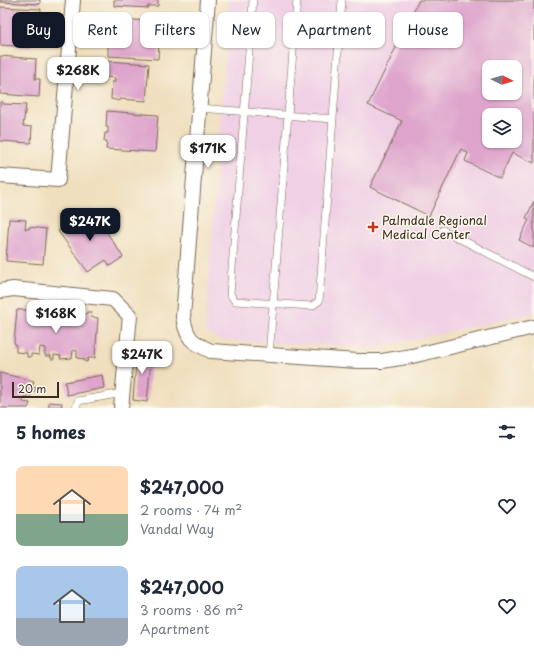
<!DOCTYPE html>
<html lang="en">
<head>
<meta charset="utf-8">
<style>
  body { margin:0; font-family:"Playpen Sans",sans-serif; background:#f2f2f3; color:#1f2937; height:100vh; display:flex; flex-direction:column; font-size:15px; white-space:nowrap }
  * { box-sizing:border-box; margin:0 }
  p { font-size:13px; color:#747a83 }
  .icon { flex:none; width:22px; height:22px; fill:none; stroke:currentColor; stroke-width:2; stroke-linecap:round; stroke-linejoin:round }
  .map { position:relative; height:408px; overflow:hidden }
  .side { display:flex; flex-direction:column; background:#fff; flex:1 }
  .side>* { flex:none }
  .top-card { position:absolute; left:12px; top:12px; width:510px; height:36px; display:flex; gap:8px }
  .needle { width:26px; rotate:95deg }
  .tools { position:absolute; left:482px; top:60px; display:grid; gap:8px }
  .tools a { display:grid; place-items:center; width:40px; height:40px; border-radius:8px; background:#fff; box-shadow:0 1px 3px #0004; font-size:20px }
  .scale { position:absolute; left:12px; bottom:10px; width:47px; box-sizing:border-box; padding-left:4px; border:2px solid #3b2a1e; border-top:0; font-size:11px; line-height:14px; white-space:nowrap; color:#3b2a1e; -webkit-text-stroke:3px #fbf7ec; paint-order:stroke }
  .price { position:absolute; translate:-50% -34px; padding:0 9px; border-radius:8px; background:#fff; color:#222; font-size:13px; line-height:26px; filter:drop-shadow(0 1px 2px #0008) }
  .price::after { content:''; position:absolute; left:50%; top:24px; width:12px; height:9px; margin-left:-6px; background:inherit; clip-path:polygon(0 0,100% 0,50% 100%) }
  .price.current { background:#111827; color:#fff }
  ul { padding:0; list-style:none }
  li { display:flex; align-items:center; gap:12px; height:100px; padding:0 16px }
  li span { display:grid; place-items:center; flex:none; width:112px; height:80px; border-radius:8px; color:#555 }
  li>.icon { margin-inline-start:auto }
  span .icon { width:48px; height:48px; fill:#fffc; stroke-width:1 }
  li b { font-size:17px }
  h2 { display:flex; justify-content:space-between; align-items:center; height:48px; padding:0 16px; font-size:17px }
  .pill { padding:0 14px; border-radius:8px; background:#fff; box-shadow:0 1px 3px #0004; font-size:14px; line-height:36px }
  .pill.current { background:#111827; color:#fff }
  .map>svg:first-child { display:block }
  .built { fill:#f0d0e5; fill-rule:evenodd }
  .building { fill:#dea4cc; fill-rule:evenodd }
  .lines { fill:none; stroke-linecap:round; stroke-linejoin:round }
  .lane-casing { stroke:#7a6956; stroke-width:8 }
  .street-casing { stroke:#7a6956; stroke-width:16 }
  .lane { stroke:#fff; stroke-width:7 }
  .street { stroke:#fff; stroke-width:14 }
  .poi-dot { fill:#c8321e; stroke:#fbf7ec; stroke-width:1.5 }
  .labels { text-anchor:middle; dominant-baseline:central; stroke-width:3; stroke-linejoin:round; paint-order:stroke }
  .poi-label { font-size:12px; fill:#3b2a1e; stroke:#fbf7ec; text-anchor:start }
</style>
</head>
<body>
<div class="map">
<svg width="534" height="408" viewBox="0 0 534 408">
  <rect width="100%" height="100%" fill="#fbf7ec"/>
  <filter id="ink" filterUnits="userSpaceOnUse"><feTurbulence type="fractalNoise" baseFrequency=".025" numOctaves="2"/><feDisplacementMap in="SourceGraphic" scale="8" xChannelSelector="R" yChannelSelector="G"/><feConvolveMatrix kernelMatrix="1 2 1 2 8 2 1 2 1" color-interpolation-filters="sRGB"/></filter>
  <filter id="wash" filterUnits="userSpaceOnUse"><feTurbulence type="fractalNoise" baseFrequency=".012" numOctaves="4" result="noise"/><feDisplacementMap in="SourceGraphic" scale="16" xChannelSelector="R" yChannelSelector="G"/><feGaussianBlur stdDeviation="0.9" result="paint"/><feColorMatrix in="noise" values="0 0 0 0 0 0 0 0 0 0 0 0 0 0 0 0 0 1.4 0 .05"/><feComposite in="paint" operator="in"/></filter>
  <g filter="url(#wash)">
    <rect width="100%" height="100%" fill="#f0dfbe"/>
    <path class="built" d="M229,0H534V313L375,348L218,340L205,331ZM489,67H515V93H489ZM489,115H515V141H489Z"/>
    <g id="blocks">
      <g class="building">
        <polygon points="0,0 40,0 40,4 0,2"/>
        <polygon points="114,0 158,0 158,6 148,6 148,8 114,6"/>
        <path d="M419,0H534V163L512,153L500,178L465,161L468,153L461,149L429,216L370,187L402,121L368,105ZM489,67H515V93H489ZM489,115H515V141H489Z"/>
        <polygon points="0,7 41,9 39,26 30,26 30,30 32,30 31,47 0,45"/>
        <polygon points="108,18 160,22 158,59 108,56 108,40 111,40 111,35 107,35"/>
        <polygon points="0,56 36,59 35,79 40,79 39,97 0,94"/>
        <polygon points="107,61 149,64 146,101 120,99 120,101 111,99 112,82 115,82 115,78 106,77"/>
        <polygon points="0,102 3,102 3,104 26,105 23,126 32,127 31,143 0,141"/>
        <polygon points="107,111 158,115 155,152 106,149 107,141 104,141 105,133 108,133 108,127 106,127"/>
        <polygon points="534,201 534,248 519,240 529,220 526,218"/>
        <polygon points="90,210 102,225 123,257 110,266 106,260 88,272 58,231 72,221 74,223 78,220 76,218"/>
        <polygon points="9,219 26,220 25,229 29,229 29,227 46,229 43,264 6,261"/>
        <polygon points="29,307 35,308 35,311 42,312 42,318 47,318 48,312 54,313 55,310 58,310 58,315 64,315 65,312 75,315 74,322 80,322 81,314 87,314 87,312 92,312 91,317 98,318 95,358 88,358 87,362 84,361 84,359 77,358 77,351 73,350 72,358 60,359 61,356 54,355 54,359 51,359 51,356 45,356 45,348 40,347 39,355 31,354 31,357 27,357 27,353 16,352 16,344 14,343 17,310 29,310"/>
        <polygon points="137,349 152,350 147,402 133,400"/>
        <polygon points="0,373 34,381 32,387 36,388 34,392 32,392 30,398 24,396 23,402 30,403 28,408 0,408"/>
        <polygon points="102,375 104,388 67,395 65,382"/>
        <polygon points="49,402 62,403 61,408 49,408"/>
      </g>
    </g>
  </g>
  <g filter="url(#ink)">
    <use href="#blocks" fill-opacity="0" stroke="#7a6956" stroke-width="1"/>
    <g class="lines">
      <g class="lane-casing">
        <g id="lane">
          <polyline points="253,0 230,294 235,301 312,306 319,301 342,0"/>
          <polyline points="200,108 332,119"/>
          <polyline points="443,230 534,277"/>
          <polyline points="269,356 297,0"/>
          <polyline points="76,408 78,401 123,393"/>
        </g>
      </g>
      <g class="street-casing">
        <g id="street">
          <path d="M208,0L183,317C187,339 191,342 211,351L357,361H382L412,356L534,327"/>
          <polyline points="0,176 58,180 73,0"/>
          <polyline points="0,291 13,289 113,299 130,316 121,408"/>
        </g>
      </g>
      <use href="#lane" class="lane"/>
      <use href="#street" class="street"/>
    </g>
  </g>
  <path class="poi-dot" d="M371 221h4v4h4v4h-4v4h-4v-4h-4v-4h4z"/>
  <g class="labels">
    <g class="poi-label">
      <text x="382" y="220">Palmdale Regional<tspan x="382" dy="14">Medical Center</tspan></text>
    </g>
  </g>
</svg>
<div class="tools">
<a><svg class="needle" viewBox="-14 -14 28 28"><path d="M0-13l5 13h-10z" fill="#e53935"/><path d="M0 13l5-13h-10z" fill="#747a83"/></svg></a>
<a><svg class="icon" aria-label="layers" viewBox="0 0 24 24"><path d="M12 4l9 5-9 5-9-5zM3 14l9 5 9-5"/></svg></a>
</div>
<div class="scale">20 m</div>
<b class="price" style="left:78px;top:91px">$268K</b>
<b class="price" style="left:208px;top:169px">$171K</b>
<b class="price current" style="left:90px;top:242px">$247K</b>
<b class="price" style="left:56px;top:334px">$168K</b>
<b class="price" style="left:142px;top:375px">$247K</b>
<div class="top-card">
<a class="pill current">Buy</a>
<a class="pill">Rent</a>
<a class="pill">Filters</a>
<a class="pill">New</a>
<a class="pill">Apartment</a>
<a class="pill">House</a>
</div>
</div>
<section class="side">
<h2>5 homes<svg class="icon" aria-label="filters" viewBox="0 0 24 24"><path d="M4 7h16M4 17h16"/><circle cx="9" cy="7" r="2"/><circle cx="15" cy="17" r="2"/></svg></h2>
<ul>
<li><span style="background:linear-gradient(#ffd9b3 60%,#7fa58c 0)"><svg class="icon" aria-label="home" viewBox="0 0 24 24"><path d="M3 11l9-7 9 7M6 9v11h12V9"/></svg></span><div><b>$247,000</b><p>2 rooms · 74 m²</p><p>Vandal Way</p></div><svg class="icon" aria-label="heart" viewBox="0 0 24 24"><path d="M12 20l-8-8c-3-5 5-10 8-4 3-6 11-1 8 4z"/></svg></li>
<li><span style="background:linear-gradient(#a9c7e8 65%,#9aa5b1 0)"><svg class="icon" aria-label="home" viewBox="0 0 24 24"><path d="M3 11l9-7 9 7M6 9v11h12V9"/></svg></span><div><b>$247,000</b><p>3 rooms · 86 m²</p><p>Apartment</p></div><svg class="icon" aria-label="heart" viewBox="0 0 24 24"><path d="M12 20l-8-8c-3-5 5-10 8-4 3-6 11-1 8 4z"/></svg></li>
</ul>
</section>
</body>
</html>
